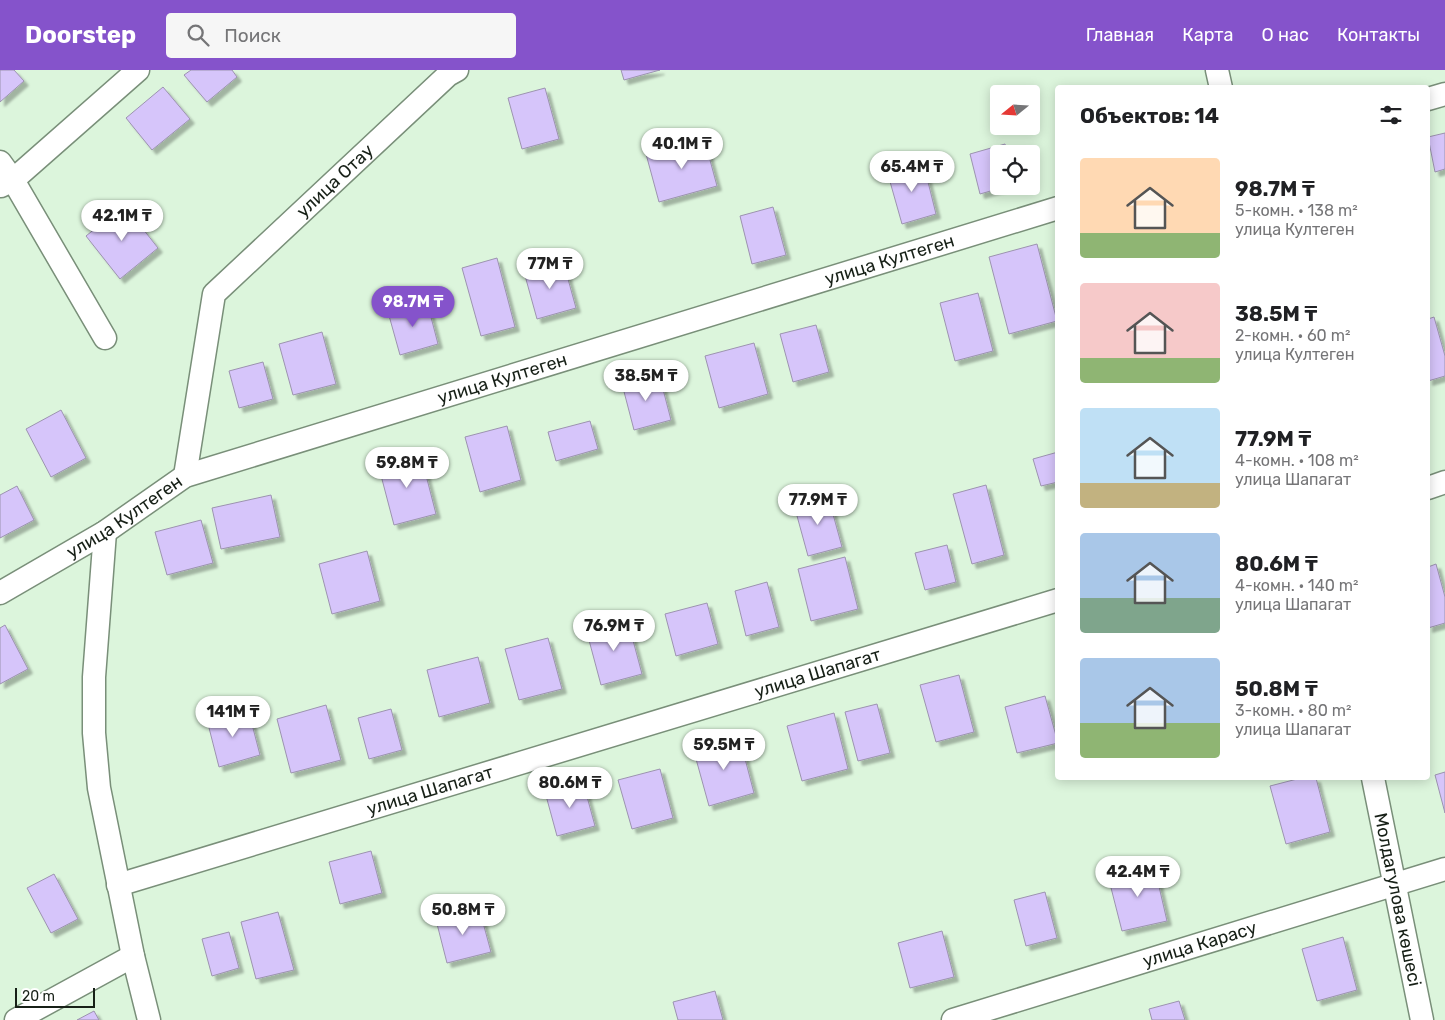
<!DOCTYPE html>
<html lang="ru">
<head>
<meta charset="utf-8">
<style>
  body { margin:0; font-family:Rubik,sans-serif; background:#f6f6f6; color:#202124; height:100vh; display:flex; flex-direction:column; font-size:19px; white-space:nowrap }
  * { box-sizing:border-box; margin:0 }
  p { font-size:16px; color:#757577 }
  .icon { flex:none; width:28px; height:28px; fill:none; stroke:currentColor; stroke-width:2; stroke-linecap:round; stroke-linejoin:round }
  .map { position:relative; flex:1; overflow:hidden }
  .sheet { position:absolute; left:1055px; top:15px; width:375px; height:695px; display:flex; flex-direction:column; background:#fff; border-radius:5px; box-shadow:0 2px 12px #0003 }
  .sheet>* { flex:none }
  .needle { width:32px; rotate:252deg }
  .controls { position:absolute; left:990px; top:15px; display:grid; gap:10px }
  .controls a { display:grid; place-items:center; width:50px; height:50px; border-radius:5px; background:#fff; box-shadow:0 2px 12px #0003; font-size:25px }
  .scale { position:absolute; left:15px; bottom:12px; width:80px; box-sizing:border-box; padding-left:5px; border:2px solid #172017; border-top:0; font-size:14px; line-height:18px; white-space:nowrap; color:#172017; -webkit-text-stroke:4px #fff; paint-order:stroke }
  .price { position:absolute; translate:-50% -42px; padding:0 11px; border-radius:18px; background:#fff; color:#222; font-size:16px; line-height:32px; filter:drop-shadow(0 1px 2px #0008) }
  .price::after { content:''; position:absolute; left:50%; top:30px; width:15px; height:11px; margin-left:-8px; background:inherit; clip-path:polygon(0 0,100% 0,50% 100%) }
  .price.selected { background:#8553cb; color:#fff }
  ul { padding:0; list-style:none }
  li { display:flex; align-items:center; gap:15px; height:125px; padding:0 25px }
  li span { display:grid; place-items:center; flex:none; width:140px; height:100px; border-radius:5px; color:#555 }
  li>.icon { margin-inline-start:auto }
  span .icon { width:60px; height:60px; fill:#fffc; stroke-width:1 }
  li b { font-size:21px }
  h2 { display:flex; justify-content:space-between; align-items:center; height:60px; padding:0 25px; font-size:21px }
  header { display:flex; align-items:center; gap:30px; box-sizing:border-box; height:70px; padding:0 25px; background:#8553cb; color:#fff }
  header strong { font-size:24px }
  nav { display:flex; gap:28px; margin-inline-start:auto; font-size:18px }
  .search { width:350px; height:45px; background:#f6f6f6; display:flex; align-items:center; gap:12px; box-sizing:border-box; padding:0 18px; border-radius:5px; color:#757577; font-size:19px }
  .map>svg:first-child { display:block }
  .building { fill:#d6c5fa; stroke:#9c93af; filter:url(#shadow) }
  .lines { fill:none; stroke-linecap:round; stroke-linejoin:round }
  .street-casing { stroke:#798f79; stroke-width:25 }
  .street { stroke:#fff; stroke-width:22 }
  .labels { text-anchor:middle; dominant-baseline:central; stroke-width:4.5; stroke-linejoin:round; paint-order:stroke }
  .street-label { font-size:18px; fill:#172017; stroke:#fff }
</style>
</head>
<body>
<header>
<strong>Doorstep</strong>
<div class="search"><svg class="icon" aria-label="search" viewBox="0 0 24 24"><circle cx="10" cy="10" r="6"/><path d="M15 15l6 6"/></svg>Поиск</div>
<nav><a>Главная</a><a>Карта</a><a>О нас</a><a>Контакты</a></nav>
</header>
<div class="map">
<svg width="1445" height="950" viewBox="0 0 1445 950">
  <defs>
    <filter id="shadow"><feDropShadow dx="4.5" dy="4.5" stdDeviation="1" flood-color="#0004"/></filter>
  </defs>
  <rect width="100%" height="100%" fill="#dcf5dc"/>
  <g class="building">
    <polygon points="0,0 14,0 24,11 0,32"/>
    <polygon points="191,0 232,0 237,7 207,32 184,5"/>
    <polygon points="621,0 660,0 624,10"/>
    <polygon points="163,17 190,49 152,80 126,48"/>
    <polygon points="545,18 559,69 522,79 508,28"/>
    <polygon points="1445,63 1445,99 1435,102 1428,67"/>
    <polygon points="704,68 717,116 659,132 646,84"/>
    <polygon points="1005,74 1008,84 999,84 999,116 1008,116 980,124 970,84"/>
    <polygon points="923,92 936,144 902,154 887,101"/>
    <polygon points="124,135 158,178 120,209 86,166"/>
    <polygon points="773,137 786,185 752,194 740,146"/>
    <polygon points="1037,174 1057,251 1009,264 989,187"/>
    <polygon points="497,188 515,257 481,266 462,198"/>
    <polygon points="563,191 576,238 537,249 524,202"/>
    <polygon points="978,223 993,281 955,291 940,233"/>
    <polygon points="427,232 438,274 400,285 388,242"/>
    <polygon points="1434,247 1445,286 1445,306 1428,311 1428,249"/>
    <polygon points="816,255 829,302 793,312 780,264"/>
    <polygon points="322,262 336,314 293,325 279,274"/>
    <polygon points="754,273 768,324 719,338 705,286"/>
    <polygon points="263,292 273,329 239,338 229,301"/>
    <polygon points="659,304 671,350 634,360 622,314"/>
    <polygon points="61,340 86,388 51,407 26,359"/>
    <polygon points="590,351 598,379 556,391 548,362"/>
    <polygon points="507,356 521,410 480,422 465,367"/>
    <polygon points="420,382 436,444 394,455 378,394"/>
    <polygon points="1058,382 1058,412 1041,416 1033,389"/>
    <polygon points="986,415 1004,485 972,494 953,424"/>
    <polygon points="17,416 34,450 0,468 0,425"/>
    <polygon points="271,425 280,467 221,479 212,438"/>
    <polygon points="828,426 842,477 808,486 794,435"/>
    <polygon points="201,450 213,493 167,505 155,462"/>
    <polygon points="947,475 956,512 925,520 915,483"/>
    <polygon points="367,481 380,531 332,544 319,494"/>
    <polygon points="845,487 858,539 811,551 798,499"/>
    <polygon points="1436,494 1445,527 1445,553 1428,558 1428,497"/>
    <polygon points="767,512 779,557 746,566 735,521"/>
    <polygon points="707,533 718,574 676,586 665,544"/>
    <polygon points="627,548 642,604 601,615 586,559"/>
    <polygon points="5,555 28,599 0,614 0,558"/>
    <polygon points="548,568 562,619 519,630 505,579"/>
    <polygon points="478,587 490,633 439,647 427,600"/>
    <polygon points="959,605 974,662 936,672 920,615"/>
    <polygon points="1045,626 1058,673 1017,683 1005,637"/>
    <polygon points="877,634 890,683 858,691 845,642"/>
    <polygon points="326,635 341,690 291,703 277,649"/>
    <polygon points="248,639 260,685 219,697 207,650"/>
    <polygon points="391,639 402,680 369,689 358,648"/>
    <polygon points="834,643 848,699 802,711 787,656"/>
    <polygon points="739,666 754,723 709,736 693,678"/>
    <polygon points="660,699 673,748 632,759 618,710"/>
    <polygon points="1445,702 1445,743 1435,705"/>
    <polygon points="1301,708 1316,708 1330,762 1286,774 1270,716"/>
    <polygon points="583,712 595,756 557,766 545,722"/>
    <polygon points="371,781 382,823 340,834 329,792"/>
    <polygon points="1154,795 1167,851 1122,861 1108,806"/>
    <polygon points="54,804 78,849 51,863 27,818"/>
    <polygon points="1045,822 1057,868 1026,876 1014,830"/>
    <polygon points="479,838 491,882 447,893 436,850"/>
    <polygon points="278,842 294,900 256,909 241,852"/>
    <polygon points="942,861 954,907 910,918 898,873"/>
    <polygon points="229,862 239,898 212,906 202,869"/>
    <polygon points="1343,867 1357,920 1317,931 1302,879"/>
    <polygon points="715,921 723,950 678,950 673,932"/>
    <polygon points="1179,931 1185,950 1152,950 1149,939"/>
    <polygon points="94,941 99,950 77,950"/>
  </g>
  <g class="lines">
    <g class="street-casing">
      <g id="street">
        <polyline points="1217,0 1221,18"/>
        <polyline points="1428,29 1445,24"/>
        <polyline points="0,92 13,110 105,268"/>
        <polyline points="1,116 13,110 138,0"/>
        <path id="s1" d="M185,406L214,224L448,5L457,0"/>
        <polyline points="1428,418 1445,412"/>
        <polyline points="105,462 94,607 94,663 99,718 133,886 149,950"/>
        <path id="s2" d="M0,523L105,462L185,406L1058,138"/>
        <path id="s3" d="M1373,708L1422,950"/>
        <path id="s4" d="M118,815L1058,530"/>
        <polyline points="16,950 133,886"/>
        <path id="s5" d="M953,950L1445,799"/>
      </g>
    </g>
    <use href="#street" class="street"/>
  </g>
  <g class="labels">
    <g class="street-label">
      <text stroke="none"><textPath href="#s1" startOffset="350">улица Отау</textPath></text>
      <text stroke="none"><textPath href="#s2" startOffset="956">улица Култеген</textPath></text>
      <text stroke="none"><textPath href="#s2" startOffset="551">улица Култеген</textPath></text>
      <text stroke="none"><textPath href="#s2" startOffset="146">улица Култеген</textPath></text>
      <text stroke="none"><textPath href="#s4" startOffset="731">улица Шапагат</textPath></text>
      <text stroke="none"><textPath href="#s4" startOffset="326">улица Шапагат</textPath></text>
      <text stroke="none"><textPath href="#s3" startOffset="124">Молдагулова көшесі</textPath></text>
      <text stroke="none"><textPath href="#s5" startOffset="258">улица Карасу</textPath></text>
    </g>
  </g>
</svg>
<div class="controls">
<a><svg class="needle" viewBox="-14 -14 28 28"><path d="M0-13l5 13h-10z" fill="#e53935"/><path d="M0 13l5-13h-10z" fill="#757577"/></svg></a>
<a><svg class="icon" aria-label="locate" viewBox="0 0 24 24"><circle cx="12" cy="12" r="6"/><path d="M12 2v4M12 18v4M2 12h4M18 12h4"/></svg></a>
</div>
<div class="scale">20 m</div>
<b class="price" style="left:682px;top:100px">40.1M ₸</b>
<b class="price" style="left:912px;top:123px">65.4M ₸</b>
<b class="price" style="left:122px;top:172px">42.1M ₸</b>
<b class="price" style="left:550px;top:220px">77M ₸</b>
<b class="price selected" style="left:413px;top:258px">98.7M ₸</b>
<b class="price" style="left:646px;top:332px">38.5M ₸</b>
<b class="price" style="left:407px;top:419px">59.8M ₸</b>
<b class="price" style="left:818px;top:456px">77.9M ₸</b>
<b class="price" style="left:614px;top:582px">76.9M ₸</b>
<b class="price" style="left:233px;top:668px">141M ₸</b>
<b class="price" style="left:724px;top:701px">59.5M ₸</b>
<b class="price" style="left:570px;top:739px">80.6M ₸</b>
<b class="price" style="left:1138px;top:828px">42.4M ₸</b>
<b class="price" style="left:463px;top:866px">50.8M ₸</b>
<section class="sheet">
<h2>Объектов: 14<svg class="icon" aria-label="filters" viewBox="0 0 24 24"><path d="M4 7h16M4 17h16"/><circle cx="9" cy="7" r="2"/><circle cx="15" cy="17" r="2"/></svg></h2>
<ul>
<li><span style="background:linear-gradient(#ffd9b3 75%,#8fb573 0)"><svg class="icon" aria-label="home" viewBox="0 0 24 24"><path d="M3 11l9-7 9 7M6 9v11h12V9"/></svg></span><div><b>98.7M ₸</b><p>5-комн. · 138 m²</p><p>улица Култеген</p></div></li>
<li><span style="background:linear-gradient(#f6c9c9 75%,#8fb573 0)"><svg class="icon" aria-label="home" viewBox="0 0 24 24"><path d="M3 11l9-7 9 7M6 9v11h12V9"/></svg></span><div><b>38.5M ₸</b><p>2-комн. · 60 m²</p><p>улица Култеген</p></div></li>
<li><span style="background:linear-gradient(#bfe0f5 75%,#c2b280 0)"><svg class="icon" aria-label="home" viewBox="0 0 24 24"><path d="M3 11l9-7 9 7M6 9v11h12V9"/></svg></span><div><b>77.9M ₸</b><p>4-комн. · 108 m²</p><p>улица Шапагат</p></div></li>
<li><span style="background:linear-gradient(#a9c7e8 65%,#7fa58c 0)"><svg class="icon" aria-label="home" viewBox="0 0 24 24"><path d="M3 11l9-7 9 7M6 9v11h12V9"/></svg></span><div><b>80.6M ₸</b><p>4-комн. · 140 m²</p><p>улица Шапагат</p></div></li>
<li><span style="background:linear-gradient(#a9c7e8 65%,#8fb573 0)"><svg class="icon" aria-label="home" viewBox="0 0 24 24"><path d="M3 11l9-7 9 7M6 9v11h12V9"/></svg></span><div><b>50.8M ₸</b><p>3-комн. · 80 m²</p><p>улица Шапагат</p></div></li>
</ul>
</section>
</div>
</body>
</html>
